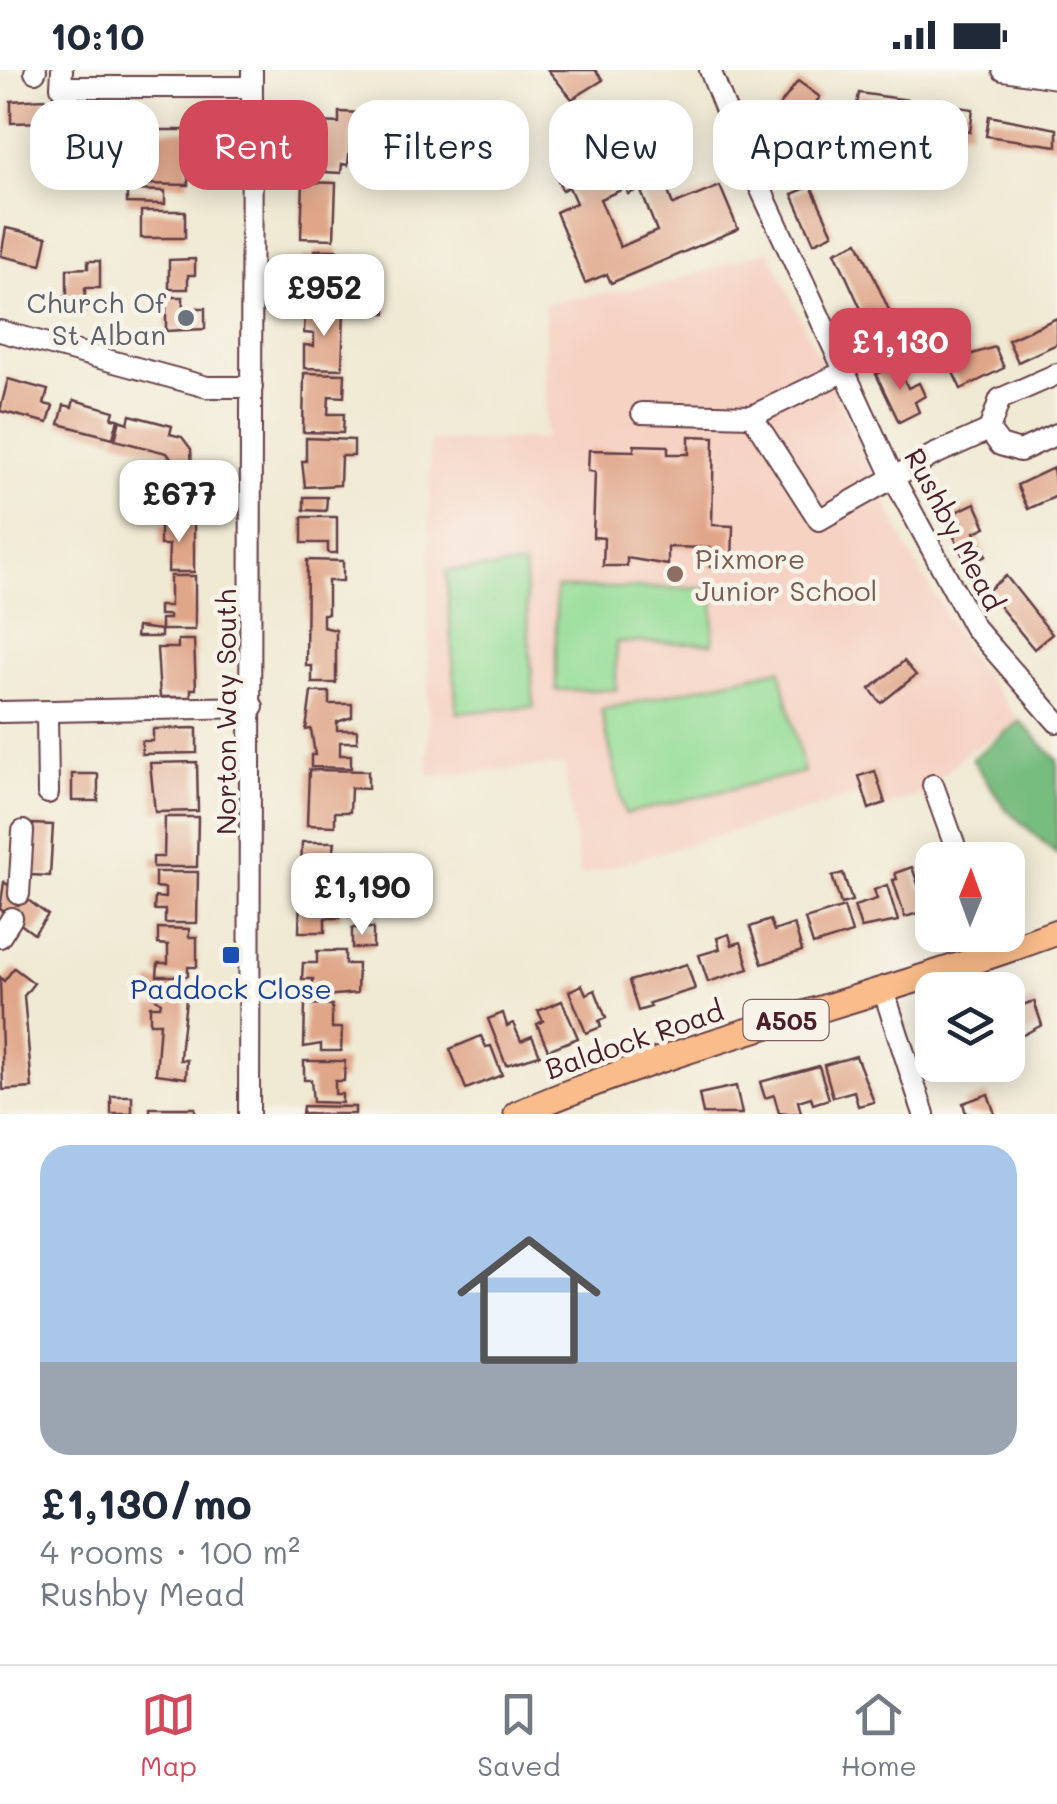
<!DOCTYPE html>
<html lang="en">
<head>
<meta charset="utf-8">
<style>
  body { margin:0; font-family:Mali,sans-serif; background:#f2f2f3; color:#1f2937; height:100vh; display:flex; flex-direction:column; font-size:38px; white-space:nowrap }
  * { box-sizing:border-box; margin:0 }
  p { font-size:32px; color:#747a83 }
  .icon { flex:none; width:55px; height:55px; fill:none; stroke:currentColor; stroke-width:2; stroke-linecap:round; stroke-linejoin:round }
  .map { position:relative; height:1044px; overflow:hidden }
  .panel { display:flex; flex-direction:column; background:#fff; flex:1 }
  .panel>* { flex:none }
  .guide { position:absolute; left:30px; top:30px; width:998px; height:90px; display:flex; gap:20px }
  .needle { width:65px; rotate:1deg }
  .fabs { position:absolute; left:915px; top:772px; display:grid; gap:20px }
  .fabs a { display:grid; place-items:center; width:110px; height:110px; border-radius:20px; background:#fff; box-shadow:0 5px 25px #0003; font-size:50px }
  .price { position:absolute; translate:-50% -85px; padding:0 22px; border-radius:20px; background:#fff; color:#222; font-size:32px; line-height:65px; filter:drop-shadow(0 2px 5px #0008) }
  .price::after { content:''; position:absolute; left:50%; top:60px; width:30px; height:22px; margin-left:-15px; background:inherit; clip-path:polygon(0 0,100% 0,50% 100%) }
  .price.selected { background:#d1495b; color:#fff }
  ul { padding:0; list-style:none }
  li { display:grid; align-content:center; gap:20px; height:530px; padding:0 40px }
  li+li { border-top:2px solid #e0e1e3 }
  li span { display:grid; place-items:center; height:310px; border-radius:30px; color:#555 }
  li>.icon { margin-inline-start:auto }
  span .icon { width:180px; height:180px; fill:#fffc; stroke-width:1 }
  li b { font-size:42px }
  .pill { padding:0 35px; border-radius:30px; background:#fff; box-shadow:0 5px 25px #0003; font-size:35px; line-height:90px }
  .pill.selected { background:#d1495b; color:#fff }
  .status { display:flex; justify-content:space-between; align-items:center; height:70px; padding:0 50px; background:#fff; direction:ltr }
  .status svg { height:28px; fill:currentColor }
  .tabs { display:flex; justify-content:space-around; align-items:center; height:140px; border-top:2px solid #e0e1e3; background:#fff; font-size:28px; color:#747a83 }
  .tabs a { display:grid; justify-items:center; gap:5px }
  .tabs .selected { color:#d1495b }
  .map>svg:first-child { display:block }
  .built { fill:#f6d2c3 }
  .green { fill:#96de98; stroke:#707e62; stroke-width:2.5 }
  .forest { fill:#78bd80; stroke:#616e56; stroke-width:2.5 }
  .building { fill:#e0a689; fill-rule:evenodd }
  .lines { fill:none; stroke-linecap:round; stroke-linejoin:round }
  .minor-casing { stroke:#633d44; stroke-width:24 }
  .major-casing { stroke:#633d44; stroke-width:29 }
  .minor { stroke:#fff; stroke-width:20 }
  .major { stroke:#f9bc8a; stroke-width:25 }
  .worship-dot { fill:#6b7280; stroke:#f7f3e8; stroke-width:4 }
  .education-dot { fill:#8d6e63; stroke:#f7f3e8; stroke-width:4 }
  .transit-dot { fill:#1a4fb4; stroke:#f7f3e8; stroke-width:4 }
  .labels { text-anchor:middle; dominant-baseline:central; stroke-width:9; stroke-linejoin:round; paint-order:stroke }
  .shield { fill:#f7f3e8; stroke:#7e5f64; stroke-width:2.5 }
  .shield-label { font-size:25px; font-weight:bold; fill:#4a1f2b }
  .worship-label { font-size:28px; fill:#5b616d; stroke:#f7f3e8; text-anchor:end }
  .street-label { font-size:28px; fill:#4a1f2b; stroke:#f7f3e8 }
  .education-label { font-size:28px; fill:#785e54; stroke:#f7f3e8; text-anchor:start }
  .transit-label { font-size:28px; fill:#164399; stroke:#f7f3e8 }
</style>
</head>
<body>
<div class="status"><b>10:10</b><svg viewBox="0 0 49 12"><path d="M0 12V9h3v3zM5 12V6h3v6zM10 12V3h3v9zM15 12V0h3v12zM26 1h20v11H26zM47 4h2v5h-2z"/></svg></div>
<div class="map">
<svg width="1057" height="1044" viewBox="0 0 1057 1044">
  <rect width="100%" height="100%" fill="#f7f3e8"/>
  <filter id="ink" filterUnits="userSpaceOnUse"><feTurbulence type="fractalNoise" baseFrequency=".01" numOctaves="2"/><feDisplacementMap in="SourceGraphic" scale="20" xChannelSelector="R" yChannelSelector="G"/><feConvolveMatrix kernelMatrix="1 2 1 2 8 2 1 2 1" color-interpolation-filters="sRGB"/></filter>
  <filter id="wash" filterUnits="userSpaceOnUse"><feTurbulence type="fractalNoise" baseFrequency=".0048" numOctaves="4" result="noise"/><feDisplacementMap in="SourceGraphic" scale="40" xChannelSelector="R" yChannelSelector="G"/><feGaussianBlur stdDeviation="2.25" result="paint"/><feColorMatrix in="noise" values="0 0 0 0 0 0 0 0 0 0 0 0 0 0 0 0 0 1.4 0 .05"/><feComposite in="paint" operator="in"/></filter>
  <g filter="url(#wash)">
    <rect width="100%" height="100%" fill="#f0ead4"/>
    <polygon class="built" points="769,180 909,482 975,593 1020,651 965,684 926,723 866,743 859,725 580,806 564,695 428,706 430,371 545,369 545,233 668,213"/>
    <g class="green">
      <polygon points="524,496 534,637 457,643 446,501"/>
      <polygon points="556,518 714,518 713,573 616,572 616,620 556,620"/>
      <polygon points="780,599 804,702 625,744 601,640"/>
    </g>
    <polygon class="forest" points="1020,651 1057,690 1057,784 1006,739 972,689"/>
    <g id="blocks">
      <g class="building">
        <polygon points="548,0 595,0 603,10 572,29"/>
        <polygon points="798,11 820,27 784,75 762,59"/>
        <polygon points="859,23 973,39 970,62 855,47"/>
        <polygon points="45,29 46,52 11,53 11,31"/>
        <polygon points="339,42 363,43 363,57 352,57 348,95 342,94 341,103 323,102 316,65 320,65 320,52 339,53"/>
        <polygon points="989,46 1057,59 1057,76 986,66"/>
        <path d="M641,47L673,135L720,116L738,159L611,213L607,204L585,213L556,142L576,133L569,117L562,120L553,98L607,76L601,64ZM626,118L628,124L640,119L657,161L620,177L600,129Z"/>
        <polygon points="156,60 189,60 188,115 145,114 145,87 156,87"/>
        <polygon points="303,112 336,113 334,169 301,168"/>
        <polygon points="811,116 833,164 814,173 792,124"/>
        <polygon points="127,120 165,121 165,134 127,133"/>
        <rect x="141" y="141" width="44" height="27"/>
        <polygon points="6,158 47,167 41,195 1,186"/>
        <polygon points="858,172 904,273 881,283 835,182"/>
        <polygon points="315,180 338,180 337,213 326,212 325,231 305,231 303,187 315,187"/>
        <polygon points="195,189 195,205 188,205 188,219 169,219 169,190"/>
        <polygon points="88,191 100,191 100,218 85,218 85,242 60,242 60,227 67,227 67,199 88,198"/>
        <polygon points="166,227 183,227 183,238 205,238 205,259 166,261"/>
        <rect x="358" y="231" width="28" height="12"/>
        <polygon points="305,239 344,240 342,299 304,298 304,275 314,276 314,264 304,263"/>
        <polygon points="1057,248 1057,274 1018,292 1008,270"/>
        <polygon points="995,277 1004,298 961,319 951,298 961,293 959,288"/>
        <polygon points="897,294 908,318 919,313 925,326 915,332 919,342 899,352 876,304"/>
        <polygon points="304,303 345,304 344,327 329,326 328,344 344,344 343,363 303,362"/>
        <polygon points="8,309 48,320 44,334 53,336 48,353 0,341"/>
        <polygon points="74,330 114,341 112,348 118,349 113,368 59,354 64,335 72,337"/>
        <polygon points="130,345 172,356 170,364 182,367 191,379 194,446 159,445 159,423 169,423 171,388 167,383 115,370 120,350 128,353"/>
        <polygon points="689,366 714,367 712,455 733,456 732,497 710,496 710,478 668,477 668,495 627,488 627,496 603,496 604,468 593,467 595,402 588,401 589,380 634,381 634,375 668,376 668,384 689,384"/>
        <polygon points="306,368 354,370 354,386 341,386 340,415 305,417 302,391 306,391"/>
        <polygon points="1053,398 1057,426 1028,439 1017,415"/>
        <polygon points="304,427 327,427 326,441 304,440"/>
        <polygon points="975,433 986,457 975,462 986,486 967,495 945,447"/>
        <polygon points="302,447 337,447 337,483 328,483 328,473 302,473"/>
        <polygon points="169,451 194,451 194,502 168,502 169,475 160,475 160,455 169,455"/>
        <polygon points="307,490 343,491 343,511 328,511 328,544 323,544 323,557 336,560 336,613 312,613 312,596 306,596"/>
        <polygon points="170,506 195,506 195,560 161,560 161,567 136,567 137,557 161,560 161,549 169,549 169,545 159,545 159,536 170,536"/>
        <polygon points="1006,506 1052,564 1034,579 987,521"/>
        <polygon points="178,570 194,570 196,619 191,619 191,627 160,627 157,578 178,578"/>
        <polygon points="904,591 916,605 881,633 870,619"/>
        <polygon points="311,622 329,622 329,634 352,634 352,647 337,652 337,660 357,660 357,672 340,672 340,685 351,685 351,698 311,697 311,685 315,685 311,659 306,660"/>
        <polygon points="197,658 197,683 142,684 142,671 153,671 153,659"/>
        <polygon points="197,692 198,741 155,742 150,693"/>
        <polygon points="309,700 368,701 368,719 351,718 350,742 335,742 335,756 307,755"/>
        <polygon points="875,701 885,733 869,739 859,706"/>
        <rect x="72" y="704" width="26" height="27"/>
        <polygon points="165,747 198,747 197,797 153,797 153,787 164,787"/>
        <polygon points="33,754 53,755 50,806 30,805"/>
        <polygon points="302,772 335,772 330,803 301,803"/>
        <polygon points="912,797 920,820 929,817 925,805 932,802 932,839 905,847 893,810 897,809 895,803"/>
        <polygon points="155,802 198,802 197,853 165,853 165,840 154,840 155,827 165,828 165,818 155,817"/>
        <polygon points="843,803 852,831 841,834 832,806"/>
        <polygon points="4,812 48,845 34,864 0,839"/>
        <polygon points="887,815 898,851 861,858 854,836 877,829 874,820"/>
        <polygon points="300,825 340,825 340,848 325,848 325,862 299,862"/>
        <polygon points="844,837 852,863 813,875 805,849"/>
        <polygon points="770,850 774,861 794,854 802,881 762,894 750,857"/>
        <polygon points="158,858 189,859 189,867 197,867 197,897 188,897 188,906 157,906 158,893 168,893 168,875 158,874"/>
        <rect x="352" y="858" width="21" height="20"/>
        <polygon points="729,864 732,875 741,872 749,899 708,912 699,885 720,879 717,868"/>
        <polygon points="317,881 345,881 345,894 358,894 357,923 313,927 313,909 302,909 303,893 317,893"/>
        <polygon points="687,894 695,919 649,933 651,937 638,941 629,911"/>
        <polygon points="14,898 34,913 24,926 32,1018 3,1020 0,907 4,911"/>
        <polygon points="150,911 188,912 181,975 180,990 187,990 186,1008 156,1004 160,953 150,953 150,936 160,936 161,932 150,924"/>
        <polygon points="582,915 586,924 595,920 606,948 599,951 601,957 586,963 569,921"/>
        <polygon points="562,931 578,968 548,980 537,954 543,951 538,941"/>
        <polygon points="1034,931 1042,955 1008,973 1008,940"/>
        <polygon points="305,934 332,935 332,958 342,958 341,981 321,981 321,974 304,977"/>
        <polygon points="503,943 507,956 513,953 521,971 532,966 540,985 506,995 488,949"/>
        <polygon points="481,966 486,977 491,976 502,1005 466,1019 450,979"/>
        <polygon points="856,986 874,1032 858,1036 854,1021 833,1027 824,995"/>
        <polygon points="304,991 345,991 344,1011 335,1011 335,1024 342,1024 342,1033 313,1032 311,1010 304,1010"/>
        <polygon points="819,996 829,1029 813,1034 811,1027 798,1031 801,1043 787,1044 779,1043 774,1025 765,1028 760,1012"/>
        <polygon points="736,1016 742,1044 703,1044 699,1024"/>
        <polygon points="988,1024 995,1044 966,1044 963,1033"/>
        <rect x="111" y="1026" width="21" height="18"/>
        <polygon points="303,1036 355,1037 355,1044 302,1044"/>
        <rect x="150" y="1038" width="45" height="6"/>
      </g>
    </g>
  </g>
  <g filter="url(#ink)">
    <use href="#blocks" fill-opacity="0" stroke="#633d44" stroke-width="2.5"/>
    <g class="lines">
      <g class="minor-casing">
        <g id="minor">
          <polyline points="62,0 61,17 251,17"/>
          <polyline points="710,0 734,61 894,409 974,557 1057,652"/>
          <polyline points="1003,0 1057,8"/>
          <polyline points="35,2 36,0"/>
          <polyline points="0,261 207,317 252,317"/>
          <polyline points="845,301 752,346 819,450 933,385 989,360"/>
          <polyline points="1057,304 1000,329 989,360 1000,375 1020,381 1057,364"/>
          <polyline points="642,343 752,346"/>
          <polyline points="0,642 253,637"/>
          <polyline points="47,642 48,723"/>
          <polyline points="933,715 960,790"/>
          <polyline points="19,824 23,761"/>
          <polyline points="988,865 995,885"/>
          <polyline points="0,867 12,848"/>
          <polyline points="884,922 924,1044"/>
          <polyline points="249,1044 252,0"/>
        </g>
      </g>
      <g class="major-casing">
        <path id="major" d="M517,1044C692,969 878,928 1057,862"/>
      </g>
      <use href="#minor" class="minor"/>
      <use href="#major" class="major"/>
    </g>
  </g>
  <circle class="worship-dot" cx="186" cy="248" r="10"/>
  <circle class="education-dot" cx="675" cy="504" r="10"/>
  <rect class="transit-dot" x="221" y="875" width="20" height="20" rx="5"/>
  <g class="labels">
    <rect class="shield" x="743.5" y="930" width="85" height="40" rx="8"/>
    <g class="shield-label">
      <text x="786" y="950">A505</text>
    </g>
    <g class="worship-label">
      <text x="166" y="232">Church Of<tspan x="166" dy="32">St Alban</tspan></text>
    </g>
    <g class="street-label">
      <text transform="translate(955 459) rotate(62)">Rushby Mead</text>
      <text transform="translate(225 642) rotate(-90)">Norton Way South</text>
      <text transform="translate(634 969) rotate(-19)">Baldock Road</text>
    </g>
    <g class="education-label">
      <text x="695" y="488">Pixmore<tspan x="695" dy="32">Junior School</tspan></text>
    </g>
    <g class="transit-label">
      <text x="231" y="918">Paddock Close</text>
    </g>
  </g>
</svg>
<div class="fabs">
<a><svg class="needle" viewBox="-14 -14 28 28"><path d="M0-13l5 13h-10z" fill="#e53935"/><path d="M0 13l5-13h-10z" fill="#747a83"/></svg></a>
<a><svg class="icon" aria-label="layers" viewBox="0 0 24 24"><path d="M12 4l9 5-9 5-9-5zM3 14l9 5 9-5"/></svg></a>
</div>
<b class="price" style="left:324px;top:269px">£952</b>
<b class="price selected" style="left:900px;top:323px">£1,130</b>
<b class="price" style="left:179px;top:475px">£677</b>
<b class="price" style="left:362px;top:868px">£1,190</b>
<div class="guide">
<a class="pill">Buy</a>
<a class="pill selected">Rent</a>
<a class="pill">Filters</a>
<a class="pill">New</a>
<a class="pill">Apartment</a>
</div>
</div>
<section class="panel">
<ul>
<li><span style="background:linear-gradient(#a9c7e8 70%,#9aa5b1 0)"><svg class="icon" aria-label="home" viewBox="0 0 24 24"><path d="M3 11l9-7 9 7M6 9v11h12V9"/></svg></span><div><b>£1,130/mo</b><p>4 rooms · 100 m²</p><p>Rushby Mead</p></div></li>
</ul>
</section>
<nav class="tabs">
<a class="selected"><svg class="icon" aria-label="map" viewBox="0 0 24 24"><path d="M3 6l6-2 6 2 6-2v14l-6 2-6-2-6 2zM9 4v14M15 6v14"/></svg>Map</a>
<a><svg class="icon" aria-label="saved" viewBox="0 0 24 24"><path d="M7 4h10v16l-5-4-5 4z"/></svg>Saved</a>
<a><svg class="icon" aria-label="home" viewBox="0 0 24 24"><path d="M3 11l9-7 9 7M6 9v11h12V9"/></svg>Home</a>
</nav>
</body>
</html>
